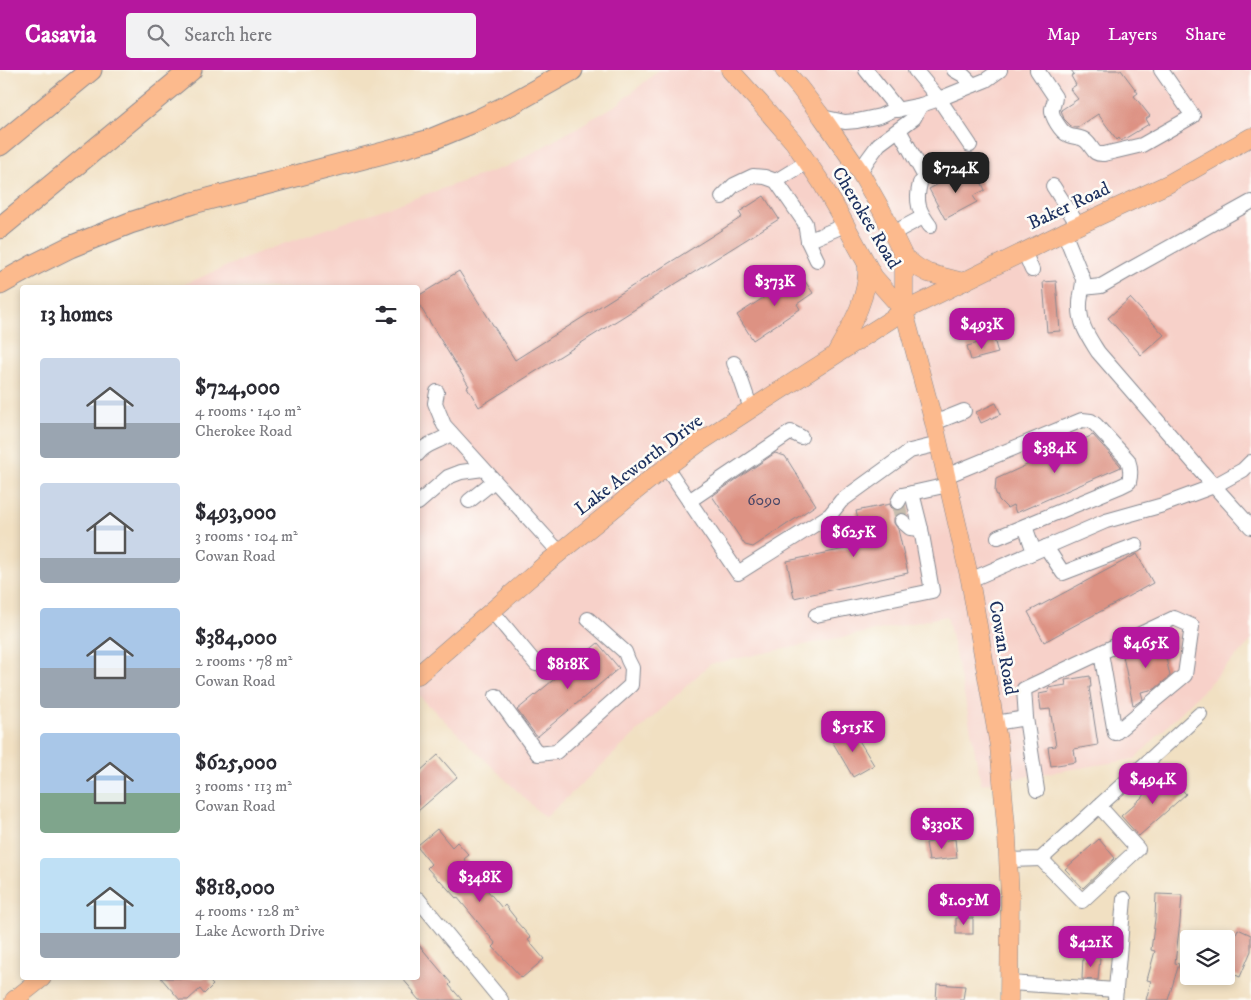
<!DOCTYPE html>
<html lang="en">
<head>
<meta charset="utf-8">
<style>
  body { margin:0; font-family:"IM FELL DW Pica",serif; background:#f2f2f3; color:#2b2b33; height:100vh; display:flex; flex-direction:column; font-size:19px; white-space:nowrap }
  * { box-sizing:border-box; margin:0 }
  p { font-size:16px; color:#7c7c81 }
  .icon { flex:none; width:28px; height:28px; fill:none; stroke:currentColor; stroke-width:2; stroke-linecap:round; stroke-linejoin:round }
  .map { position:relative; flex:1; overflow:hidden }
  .panel { position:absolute; left:20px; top:215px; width:400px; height:695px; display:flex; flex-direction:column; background:#fff; border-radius:5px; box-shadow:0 2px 8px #0003 }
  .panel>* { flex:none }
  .tools { position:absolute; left:1180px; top:860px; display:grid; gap:10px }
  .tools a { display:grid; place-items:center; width:55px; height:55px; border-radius:5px; background:#fff; box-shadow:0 2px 8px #0003; font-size:25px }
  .price { position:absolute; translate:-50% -42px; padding:0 11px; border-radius:10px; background:#b5179e; color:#fff; font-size:16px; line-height:32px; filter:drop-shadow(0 1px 2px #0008) }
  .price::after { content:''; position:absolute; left:50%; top:30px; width:15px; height:11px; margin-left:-8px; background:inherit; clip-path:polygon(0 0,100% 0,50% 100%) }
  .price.selected { background:#222; color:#fff }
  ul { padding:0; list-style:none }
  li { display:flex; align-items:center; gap:15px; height:125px; padding:0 20px }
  li span { display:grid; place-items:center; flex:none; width:140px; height:100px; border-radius:5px; color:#555 }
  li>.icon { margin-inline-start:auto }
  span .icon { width:60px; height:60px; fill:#fffc; stroke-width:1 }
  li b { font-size:21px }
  h2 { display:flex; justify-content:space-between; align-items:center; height:60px; padding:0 20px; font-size:21px }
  header { display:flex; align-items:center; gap:30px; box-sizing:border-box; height:70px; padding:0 25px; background:#b5179e; color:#fff }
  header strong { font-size:24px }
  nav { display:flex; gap:28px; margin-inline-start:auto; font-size:18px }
  .search { width:350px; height:45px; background:#f2f2f3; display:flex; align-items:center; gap:12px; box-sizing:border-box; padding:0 18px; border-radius:5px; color:#7c7c81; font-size:19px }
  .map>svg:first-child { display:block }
  .built { fill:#f7d1c9 }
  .building { fill:#dd9283 }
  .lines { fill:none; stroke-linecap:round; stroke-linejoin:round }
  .minor-tunnel { stroke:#c6bdae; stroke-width:14; stroke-dasharray:14 7; stroke-linecap:butt }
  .minor-casing { stroke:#868890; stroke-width:16 }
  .major-casing { stroke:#868890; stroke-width:19 }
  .highway-casing { stroke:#868890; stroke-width:23 }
  .minor { stroke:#fff; stroke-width:14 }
  .major { stroke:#fcba8d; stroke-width:18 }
  .highway { stroke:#fcba8d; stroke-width:21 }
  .labels { text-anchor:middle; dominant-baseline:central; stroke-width:5; stroke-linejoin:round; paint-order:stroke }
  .number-label { font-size:16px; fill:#4c4867 }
  .street-label { font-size:19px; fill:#1b2f5e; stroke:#fdfcf7 }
</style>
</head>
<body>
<header>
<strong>Casavia</strong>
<div class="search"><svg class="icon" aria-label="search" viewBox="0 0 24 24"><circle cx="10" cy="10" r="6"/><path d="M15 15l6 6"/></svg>Search here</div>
<nav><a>Map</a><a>Layers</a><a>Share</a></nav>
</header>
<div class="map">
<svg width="1251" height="930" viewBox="0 0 1251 930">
  <rect width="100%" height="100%" fill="#fdfcf7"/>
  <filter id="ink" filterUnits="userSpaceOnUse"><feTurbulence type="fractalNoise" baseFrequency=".02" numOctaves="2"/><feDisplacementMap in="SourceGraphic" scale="10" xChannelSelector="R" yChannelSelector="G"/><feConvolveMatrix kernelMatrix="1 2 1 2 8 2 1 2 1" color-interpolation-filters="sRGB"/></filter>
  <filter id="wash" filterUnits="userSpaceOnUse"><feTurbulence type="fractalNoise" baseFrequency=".0096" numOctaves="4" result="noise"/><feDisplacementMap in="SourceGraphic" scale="20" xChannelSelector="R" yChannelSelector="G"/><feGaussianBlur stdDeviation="1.12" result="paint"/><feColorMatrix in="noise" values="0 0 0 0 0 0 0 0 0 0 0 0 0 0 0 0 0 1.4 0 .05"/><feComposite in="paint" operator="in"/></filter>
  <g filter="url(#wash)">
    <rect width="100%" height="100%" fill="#f1e0c2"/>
    <polygon class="built" points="659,0 1251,0 1251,571 1135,689 981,714 965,629 947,546 710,594 545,748 418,625 418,218 176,218 260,182 513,94 618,34"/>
    <g id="blocks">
      <g class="building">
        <polygon points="1071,0 1121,0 1138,23 1134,26 1150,46 1146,49 1149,54 1121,71 1119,68 1117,70 1098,44 1077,58 1071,56 1064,49 1061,40 1078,29 1070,19 1076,15 1071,6 1074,4"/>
        <polygon points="961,102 966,112 978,105 985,120 973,126 977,132 945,149 929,119"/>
        <polygon points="764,126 779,149 479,337 467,317 469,316 418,233 418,226 459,201 515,290 742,147 739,142"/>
        <polygon points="800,204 813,223 797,234 800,239 753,270 737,245"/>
        <polygon points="1056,211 1060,261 1047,262 1043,212"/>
        <polygon points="1130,228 1164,265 1141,285 1108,248"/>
        <polygon points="994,269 998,283 971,290 967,276"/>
        <polygon points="996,333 1001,344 981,353 976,342"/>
        <polygon points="1093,365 1120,395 1121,397 1016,443 1013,435 1007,438 999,430 995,421 996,409"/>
        <polygon points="775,383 785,386 816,435 753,477 745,475 712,426"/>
        <polygon points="890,434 891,437 894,440 895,445 894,449 894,453 898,459 908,503 794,528 787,491 864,475 856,441"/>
        <polygon points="1137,484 1153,513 1044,572 1028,542"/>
        <polygon points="1162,570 1170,606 1155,619 1141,622 1143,629 1136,634 1133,635 1123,586 1142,582 1140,574"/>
        <polygon points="598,573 619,598 537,667 517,640"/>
        <polygon points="1090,606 1091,617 1089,617 1098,675 1074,679 1076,692 1051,696 1048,677 1056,676 1050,639 1041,640 1039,624 1049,622 1048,618 1066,615 1065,610"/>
        <polygon points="852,659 874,695 853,707 832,671"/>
        <polygon points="438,685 457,707 418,741 418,703"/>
        <polygon points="1168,704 1186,724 1139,766 1121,746"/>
        <polygon points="437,759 452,777 457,772 469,785 464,789 480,807 478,809 502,838 505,835 516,849 515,850 531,868 528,870 544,889 522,908 493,877 496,874 457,827 456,828 440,810 439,811 427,798 431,794 418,778 418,775"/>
        <polygon points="955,769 957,788 929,791 926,773"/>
        <polygon points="1099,769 1115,788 1083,818 1065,799"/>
        <polygon points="1156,824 1182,825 1180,852 1175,893 1179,894 1168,930 1146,930 1151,911 1147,910 1155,881 1151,880 1155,849"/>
        <rect x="956" y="848" width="17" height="16"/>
        <polygon points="1238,859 1251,865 1251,881 1240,907 1226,901 1226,886"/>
        <polygon points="418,874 451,913 449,915 462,930 419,930 413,923 414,922 402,908 418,908"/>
        <polygon points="1083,887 1100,888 1098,910 1082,909"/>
        <polygon points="161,908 213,908 209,911 213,915 204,924 200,919 188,930 180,930"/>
        <polygon points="937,914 965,916 963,930 936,930"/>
      </g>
    </g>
  </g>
  <g filter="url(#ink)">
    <use href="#blocks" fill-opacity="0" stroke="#868890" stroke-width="1"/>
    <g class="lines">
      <polyline class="minor-tunnel" points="898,432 902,451"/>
      <g class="minor-casing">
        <g id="minor">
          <polyline points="866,0 898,40"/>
          <polyline points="915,0 939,29 970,75"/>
          <polyline points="954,0 963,5 973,15"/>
          <path d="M1037,0L1055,27C1055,31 1053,35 1052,39C1051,46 1061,62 1068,65C1074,68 1081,66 1086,71C1094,78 1092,85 1104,84L1142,75L1193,46L1161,0"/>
          <polyline points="822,47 845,52 857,51 880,46 891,41 921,35 939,29 986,10 1000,0"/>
          <polyline points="899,60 924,105"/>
          <polyline points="860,102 868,89 879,74 914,48 921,35"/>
          <polyline points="776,111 807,92"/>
          <path d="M920,113C915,133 919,141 930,156"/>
          <polyline points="1053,116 1078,155"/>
          <polyline points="722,127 734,115 753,106 765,107 776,111 805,153 808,171 817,190"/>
          <path d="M1064,162L1083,209C1083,219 1080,225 1080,234C1079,254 1088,266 1098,282L1214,416L1251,457"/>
          <polyline points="893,163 923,147"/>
          <polyline points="808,171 845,155"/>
          <polyline points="1024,181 1032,200"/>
          <polyline points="1083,218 1101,216 1127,201 1251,132"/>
          <polyline points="734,293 739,304 751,339"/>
          <polyline points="437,322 435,333 444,355 560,483"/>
          <polyline points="934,353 964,341"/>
          <path d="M418,384C425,373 441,372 451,363"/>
          <polyline points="666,397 738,503 830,445 841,431 910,381 939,374"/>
          <path d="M946,406L1082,350L1091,351L1096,355L1128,390C1131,398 1131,404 1129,412L1121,416L998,467"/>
          <polyline points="469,431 494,411"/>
          <polyline points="689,431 791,362 801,367"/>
          <polyline points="898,432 902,425 912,423"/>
          <polyline points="418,433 448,407 461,402 483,399"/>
          <polyline points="902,451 910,458 921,459"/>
          <polyline points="1025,456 1034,482"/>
          <polyline points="1046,477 1063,503 1136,475"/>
          <polyline points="970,510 1106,451 1163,435 1214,416 1243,400 1251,392"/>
          <polyline points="492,541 536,594"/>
          <polyline points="816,545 932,521 921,459 912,423 948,415"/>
          <polyline points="496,626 538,684 556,682 631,615 632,598 628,590 625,582 588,549"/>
          <polyline points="1026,648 1024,619 1174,548 1192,556 1185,605 1115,663 1101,583"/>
          <polyline points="995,653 1026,648 1037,720"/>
          <polyline points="1041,789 1082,831 1138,779 1099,736"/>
          <polyline points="1008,790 1041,789 1200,644"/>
          <polyline points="418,829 501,930"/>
          <polyline points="1009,913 1116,920"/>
          <polyline points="1115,930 1124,829"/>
        </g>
      </g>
      <g class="major-casing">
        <g id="major">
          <polyline points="730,0 760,33 793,71 821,112 840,145 874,207 904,241"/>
          <polyline points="784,0 799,17 822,47 860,102 882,141 904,187 904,241 934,353 970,510 999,676 1007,767 1010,828 1009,930"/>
          <polyline points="904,187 917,197 928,203 963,212"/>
          <path d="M836,283C851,256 869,227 867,195"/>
          <polyline points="418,605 548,492 649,410 699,373 751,339 904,241 1064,162 1168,114 1251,67"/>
          <polyline points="14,930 42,908"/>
        </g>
      </g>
      <g class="highway-casing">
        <g id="highway">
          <polyline points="0,75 91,0"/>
          <polyline points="0,158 191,0"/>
          <polyline points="0,214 36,194 70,177 130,153 193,133 387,82 430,70 476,51 513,33 572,0"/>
        </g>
      </g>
      <use href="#minor" class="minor"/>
      <use href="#major" class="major"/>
      <use href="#highway" class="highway"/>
    </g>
  </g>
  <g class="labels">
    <g class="number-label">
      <text x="764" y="430">6090</text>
    </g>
    <g class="street-label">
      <text transform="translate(1069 136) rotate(-25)">Baker Road</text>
      <text transform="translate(866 148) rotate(59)">Cherokee Road</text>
      <text transform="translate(639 395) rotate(-37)">Lake Acworth Drive</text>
      <text transform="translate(1003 578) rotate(80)">Cowan Road</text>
    </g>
  </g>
</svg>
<div class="tools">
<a><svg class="icon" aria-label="layers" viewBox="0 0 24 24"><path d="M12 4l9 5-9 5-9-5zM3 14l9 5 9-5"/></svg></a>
</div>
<b class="price selected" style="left:956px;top:124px">$724K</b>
<b class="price" style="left:775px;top:237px">$373K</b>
<b class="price" style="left:982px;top:280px">$493K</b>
<b class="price" style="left:1055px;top:404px">$384K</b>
<b class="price" style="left:854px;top:488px">$625K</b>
<b class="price" style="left:1146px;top:599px">$465K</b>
<b class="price" style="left:568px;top:620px">$818K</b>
<b class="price" style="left:853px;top:683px">$515K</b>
<b class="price" style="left:1153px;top:735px">$494K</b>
<b class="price" style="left:942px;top:780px">$330K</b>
<b class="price" style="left:480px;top:833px">$348K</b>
<b class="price" style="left:964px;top:856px">$1.05M</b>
<b class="price" style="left:1091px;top:898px">$421K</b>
<section class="panel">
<h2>13 homes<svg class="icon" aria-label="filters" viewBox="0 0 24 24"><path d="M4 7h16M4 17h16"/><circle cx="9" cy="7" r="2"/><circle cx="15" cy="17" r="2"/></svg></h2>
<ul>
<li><span style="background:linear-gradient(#c9d6e8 65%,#9aa5b1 0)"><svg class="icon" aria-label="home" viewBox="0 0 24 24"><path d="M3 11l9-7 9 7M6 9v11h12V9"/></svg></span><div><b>$724,000</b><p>4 rooms · 140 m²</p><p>Cherokee Road</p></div></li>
<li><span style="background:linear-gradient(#c9d6e8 75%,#9aa5b1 0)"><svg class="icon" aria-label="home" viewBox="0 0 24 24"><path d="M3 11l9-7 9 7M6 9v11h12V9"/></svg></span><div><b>$493,000</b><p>3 rooms · 104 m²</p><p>Cowan Road</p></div></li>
<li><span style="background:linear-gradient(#a9c7e8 60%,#9aa5b1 0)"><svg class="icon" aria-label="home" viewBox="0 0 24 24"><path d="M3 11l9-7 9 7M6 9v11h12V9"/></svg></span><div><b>$384,000</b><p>2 rooms · 78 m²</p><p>Cowan Road</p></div></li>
<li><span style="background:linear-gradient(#a9c7e8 60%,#7fa58c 0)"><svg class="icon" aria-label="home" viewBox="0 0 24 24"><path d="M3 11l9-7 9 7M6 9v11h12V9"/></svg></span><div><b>$625,000</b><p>3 rooms · 113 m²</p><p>Cowan Road</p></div></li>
<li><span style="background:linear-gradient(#bfe0f5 75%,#9aa5b1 0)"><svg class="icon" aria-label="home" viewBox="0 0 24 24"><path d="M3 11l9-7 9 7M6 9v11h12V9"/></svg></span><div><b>$818,000</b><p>4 rooms · 128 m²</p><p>Lake Acworth Drive</p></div></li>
</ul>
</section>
</div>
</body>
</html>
